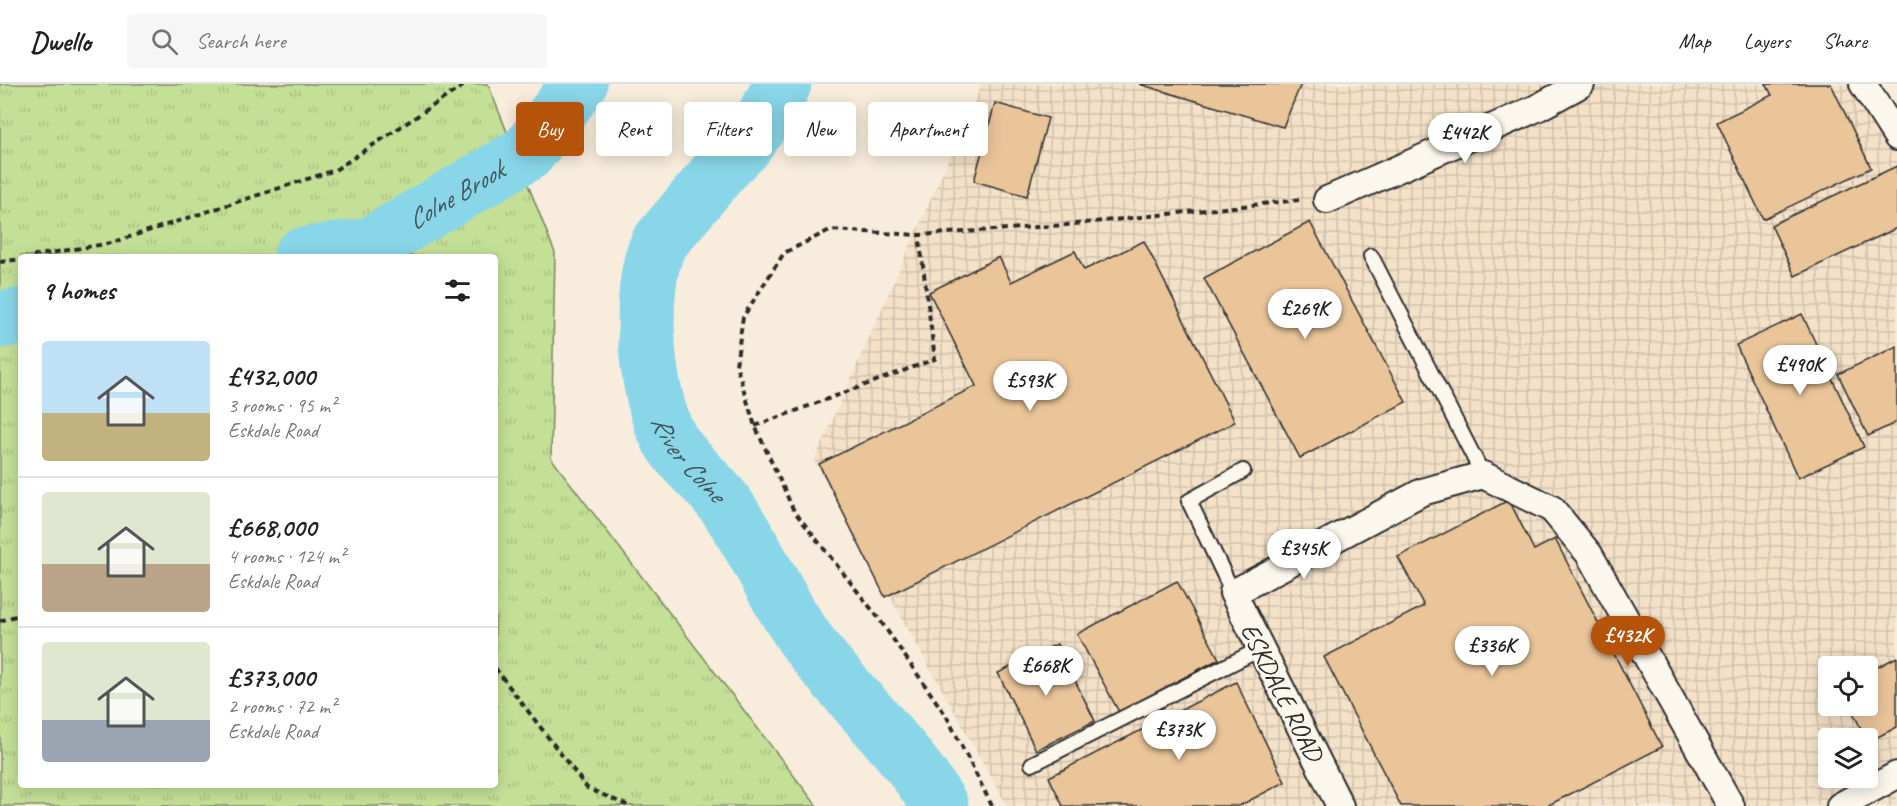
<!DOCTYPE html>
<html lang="en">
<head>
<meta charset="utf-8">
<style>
  body { margin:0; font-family:Caveat,sans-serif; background:#f6f6f6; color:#202124; height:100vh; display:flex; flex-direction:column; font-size:22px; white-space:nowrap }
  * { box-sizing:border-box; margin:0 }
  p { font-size:20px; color:#757577 }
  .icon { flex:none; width:33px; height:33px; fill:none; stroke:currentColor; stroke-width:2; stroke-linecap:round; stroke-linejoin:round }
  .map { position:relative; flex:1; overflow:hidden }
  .sheet { position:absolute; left:18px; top:170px; width:480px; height:534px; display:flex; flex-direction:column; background:#fff; border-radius:6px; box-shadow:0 3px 15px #0003 }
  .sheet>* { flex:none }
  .guide { position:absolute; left:516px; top:18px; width:570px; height:54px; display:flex; gap:12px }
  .controls { position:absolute; left:1818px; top:572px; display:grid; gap:12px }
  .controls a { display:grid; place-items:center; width:60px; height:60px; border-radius:6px; background:#fff; box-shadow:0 3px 15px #0003; font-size:30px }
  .price { position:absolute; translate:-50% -51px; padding:0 14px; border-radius:21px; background:#fff; color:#222; font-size:20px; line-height:39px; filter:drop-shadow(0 2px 3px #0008) }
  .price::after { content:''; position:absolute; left:50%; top:36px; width:18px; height:14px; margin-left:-9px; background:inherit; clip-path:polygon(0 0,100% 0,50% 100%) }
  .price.active { background:#b45309; color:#fff }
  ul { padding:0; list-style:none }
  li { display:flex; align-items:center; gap:18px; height:150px; padding:0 24px }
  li+li { border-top:2px solid #e0e0e0 }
  li span { display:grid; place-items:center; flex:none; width:168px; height:120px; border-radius:6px; color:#555 }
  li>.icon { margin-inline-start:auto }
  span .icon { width:72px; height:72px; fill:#fffc; stroke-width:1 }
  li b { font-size:26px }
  h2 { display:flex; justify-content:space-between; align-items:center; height:72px; padding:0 24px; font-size:26px }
  .tag { padding:0 21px; border-radius:6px; background:#fff; box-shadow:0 3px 15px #0003; font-size:21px; line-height:54px }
  .tag.active { background:#b45309; color:#fff }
  header { display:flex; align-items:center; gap:36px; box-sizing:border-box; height:84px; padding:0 30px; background:#fff; border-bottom:2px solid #e0e0e0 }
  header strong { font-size:28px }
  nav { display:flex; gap:33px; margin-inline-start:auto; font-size:21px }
  .search { width:420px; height:54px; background:#f6f6f6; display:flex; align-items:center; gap:15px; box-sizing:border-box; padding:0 21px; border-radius:6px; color:#757577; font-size:22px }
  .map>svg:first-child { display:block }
  .industrial { fill:url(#industrial-grid); fill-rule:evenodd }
  .grass { fill:url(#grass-tufts); stroke:#788661; stroke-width:1.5; fill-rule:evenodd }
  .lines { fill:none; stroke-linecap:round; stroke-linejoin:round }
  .river { stroke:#89d6e9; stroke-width:57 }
  .building { fill:#eac59a; stroke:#2b2b2b; stroke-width:1.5 }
  .lane-casing { stroke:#2b2b2b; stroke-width:18 }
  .street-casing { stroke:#2b2b2b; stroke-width:30 }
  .path { stroke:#2b2b2b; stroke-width:4; stroke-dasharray:6 4.5; stroke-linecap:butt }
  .lane { stroke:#fbf7ec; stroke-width:14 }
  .street { stroke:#fbf7ec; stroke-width:26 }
  .labels { text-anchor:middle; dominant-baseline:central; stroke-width:5; stroke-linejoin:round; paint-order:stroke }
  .street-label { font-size:26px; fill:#2b2b2b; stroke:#fbf7ec }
  .water-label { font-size:27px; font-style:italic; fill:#42565a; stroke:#fbf7ec }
</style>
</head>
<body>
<header>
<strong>Dwello</strong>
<div class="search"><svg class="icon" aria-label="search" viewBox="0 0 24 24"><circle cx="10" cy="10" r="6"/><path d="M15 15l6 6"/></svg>Search here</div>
<nav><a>Map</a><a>Layers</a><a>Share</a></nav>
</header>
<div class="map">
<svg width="1897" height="722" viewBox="0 0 1897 722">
  <defs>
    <pattern id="industrial-grid" width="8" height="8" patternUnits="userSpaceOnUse" patternTransform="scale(1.5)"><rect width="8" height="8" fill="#f4e1c8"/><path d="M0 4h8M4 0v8" fill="none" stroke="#d1c1ac"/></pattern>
    <pattern id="grass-tufts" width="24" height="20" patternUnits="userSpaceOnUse" patternTransform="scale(1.5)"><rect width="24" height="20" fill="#c4e097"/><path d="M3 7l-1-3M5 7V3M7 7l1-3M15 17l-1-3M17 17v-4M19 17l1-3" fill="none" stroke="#a9c082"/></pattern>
  </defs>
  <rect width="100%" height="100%" fill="#f8eddc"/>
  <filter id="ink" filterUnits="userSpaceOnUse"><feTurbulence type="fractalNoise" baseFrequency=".0167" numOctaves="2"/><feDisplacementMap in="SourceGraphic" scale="12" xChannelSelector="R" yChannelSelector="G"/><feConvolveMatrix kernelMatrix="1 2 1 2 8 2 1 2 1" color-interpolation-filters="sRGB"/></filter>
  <g filter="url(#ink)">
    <path class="industrial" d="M982,0H1857L1897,31V722H1007L814,377ZM1828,582H1868V621H1828ZM1828,654H1868V693H1828Z"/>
    <path class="grass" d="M0,0H488L555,169L551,374L817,722H0ZM21,172H495V700H21Z"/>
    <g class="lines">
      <g class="river">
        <path id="s1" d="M783,0L760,40L743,63L723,83L659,159C637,203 645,310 669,354C684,381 713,400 730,427C760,472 781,524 814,567C856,620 905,664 940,722"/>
        <path id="s2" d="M302,172L369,162L527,69L579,0"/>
        <polyline points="0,236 21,232"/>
      </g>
    </g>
    <g class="building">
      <polygon points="1139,0 1301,0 1283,43"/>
      <polygon points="1766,0 1831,0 1871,84 1763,135 1717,38 1772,11"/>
      <polygon points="995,19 1048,34 1027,112 974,97"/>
      <polygon points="1897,82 1897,144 1795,192 1771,141"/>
      <polygon points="1310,138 1406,318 1300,374 1204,194"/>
      <polygon points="1144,157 1235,338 885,513 819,380 976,302 929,208 999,173 1011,198 1075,167 1084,186"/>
      <polygon points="1802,230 1864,363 1798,394 1736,261"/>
      <polygon points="1897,262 1897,338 1868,352 1838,290"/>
      <polygon points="1509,416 1534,466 1555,455 1662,663 1547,722 1401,722 1324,573 1424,522 1398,473"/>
      <polygon points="1177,497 1219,575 1119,628 1077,550"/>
      <polygon points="1057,560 1095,637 1036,666 998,589"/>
      <polygon points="1897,573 1897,643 1868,658 1849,621 1868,621 1868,588"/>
      <polygon points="1236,598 1285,698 1239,722 1063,722 1049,693"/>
    </g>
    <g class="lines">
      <g class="lane-casing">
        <g id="lane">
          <polyline points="1371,172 1483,391"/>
          <polyline points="1233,509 1189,417 1243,387"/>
          <polyline points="1032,680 1260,565"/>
        </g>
      </g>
      <g class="street-casing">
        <g id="street">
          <polyline points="1863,0 1897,53"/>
          <polyline points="1327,116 1537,24 1581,0"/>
          <polyline points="1340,722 1233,509 1422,408 1483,391 1552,425 1589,470 1731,722"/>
          <polyline points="1840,722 1897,691"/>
        </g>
      </g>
      <g class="path">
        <polyline points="33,172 111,159 335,86 466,0"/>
        <polyline points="0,178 21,175"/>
        <polyline points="755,342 935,275 919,151"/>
        <polyline points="0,537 21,530"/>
        <polyline points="495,584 587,704 629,722"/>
        <polyline points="992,722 947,633 877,532 794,427 755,342 736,281 743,233 784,169 830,146 919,151 1066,141 1299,116"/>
      </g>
      <use href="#lane" class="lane"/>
      <use href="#street" class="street"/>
    </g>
  </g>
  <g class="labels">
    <g class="street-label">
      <text transform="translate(1282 608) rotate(63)">ESKDALE ROAD</text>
    </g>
    <g class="water-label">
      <text stroke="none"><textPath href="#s2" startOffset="168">Colne Brook</textPath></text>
      <text stroke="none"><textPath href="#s1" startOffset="430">River Colne</textPath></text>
    </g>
  </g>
</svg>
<div class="controls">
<a><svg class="icon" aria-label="locate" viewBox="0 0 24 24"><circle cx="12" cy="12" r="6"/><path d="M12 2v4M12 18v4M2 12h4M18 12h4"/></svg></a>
<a><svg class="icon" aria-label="layers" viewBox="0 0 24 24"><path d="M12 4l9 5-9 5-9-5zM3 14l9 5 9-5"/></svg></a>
</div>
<b class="price" style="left:1465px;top:80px">£442K</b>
<b class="price" style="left:1305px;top:256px">£269K</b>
<b class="price" style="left:1800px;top:312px">£490K</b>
<b class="price" style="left:1030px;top:328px">£593K</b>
<b class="price" style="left:1304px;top:496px">£345K</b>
<b class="price active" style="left:1628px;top:583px">£432K</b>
<b class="price" style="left:1492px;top:593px">£336K</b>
<b class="price" style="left:1046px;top:613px">£668K</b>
<b class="price" style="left:1179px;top:677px">£373K</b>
<div class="guide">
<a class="tag active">Buy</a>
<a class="tag">Rent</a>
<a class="tag">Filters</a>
<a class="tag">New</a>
<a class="tag">Apartment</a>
</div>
<section class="sheet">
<h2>9 homes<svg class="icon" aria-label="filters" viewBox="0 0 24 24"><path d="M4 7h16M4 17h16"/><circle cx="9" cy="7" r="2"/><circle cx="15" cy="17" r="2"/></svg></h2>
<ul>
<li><span style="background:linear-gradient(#bfe0f5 60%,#c2b280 0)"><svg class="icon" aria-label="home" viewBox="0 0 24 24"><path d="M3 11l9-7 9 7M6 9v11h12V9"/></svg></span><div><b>£432,000</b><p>3 rooms · 95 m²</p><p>Eskdale Road</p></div></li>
<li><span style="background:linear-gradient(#dfe7d0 60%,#b9a48a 0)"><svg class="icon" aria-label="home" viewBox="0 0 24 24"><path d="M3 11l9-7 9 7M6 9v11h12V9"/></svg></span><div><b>£668,000</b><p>4 rooms · 124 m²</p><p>Eskdale Road</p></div></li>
<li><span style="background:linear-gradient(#dfe7d0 65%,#9aa5b1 0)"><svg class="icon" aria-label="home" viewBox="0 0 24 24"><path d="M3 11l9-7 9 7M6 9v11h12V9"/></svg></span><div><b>£373,000</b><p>2 rooms · 72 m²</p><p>Eskdale Road</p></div></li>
</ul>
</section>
</div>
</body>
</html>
